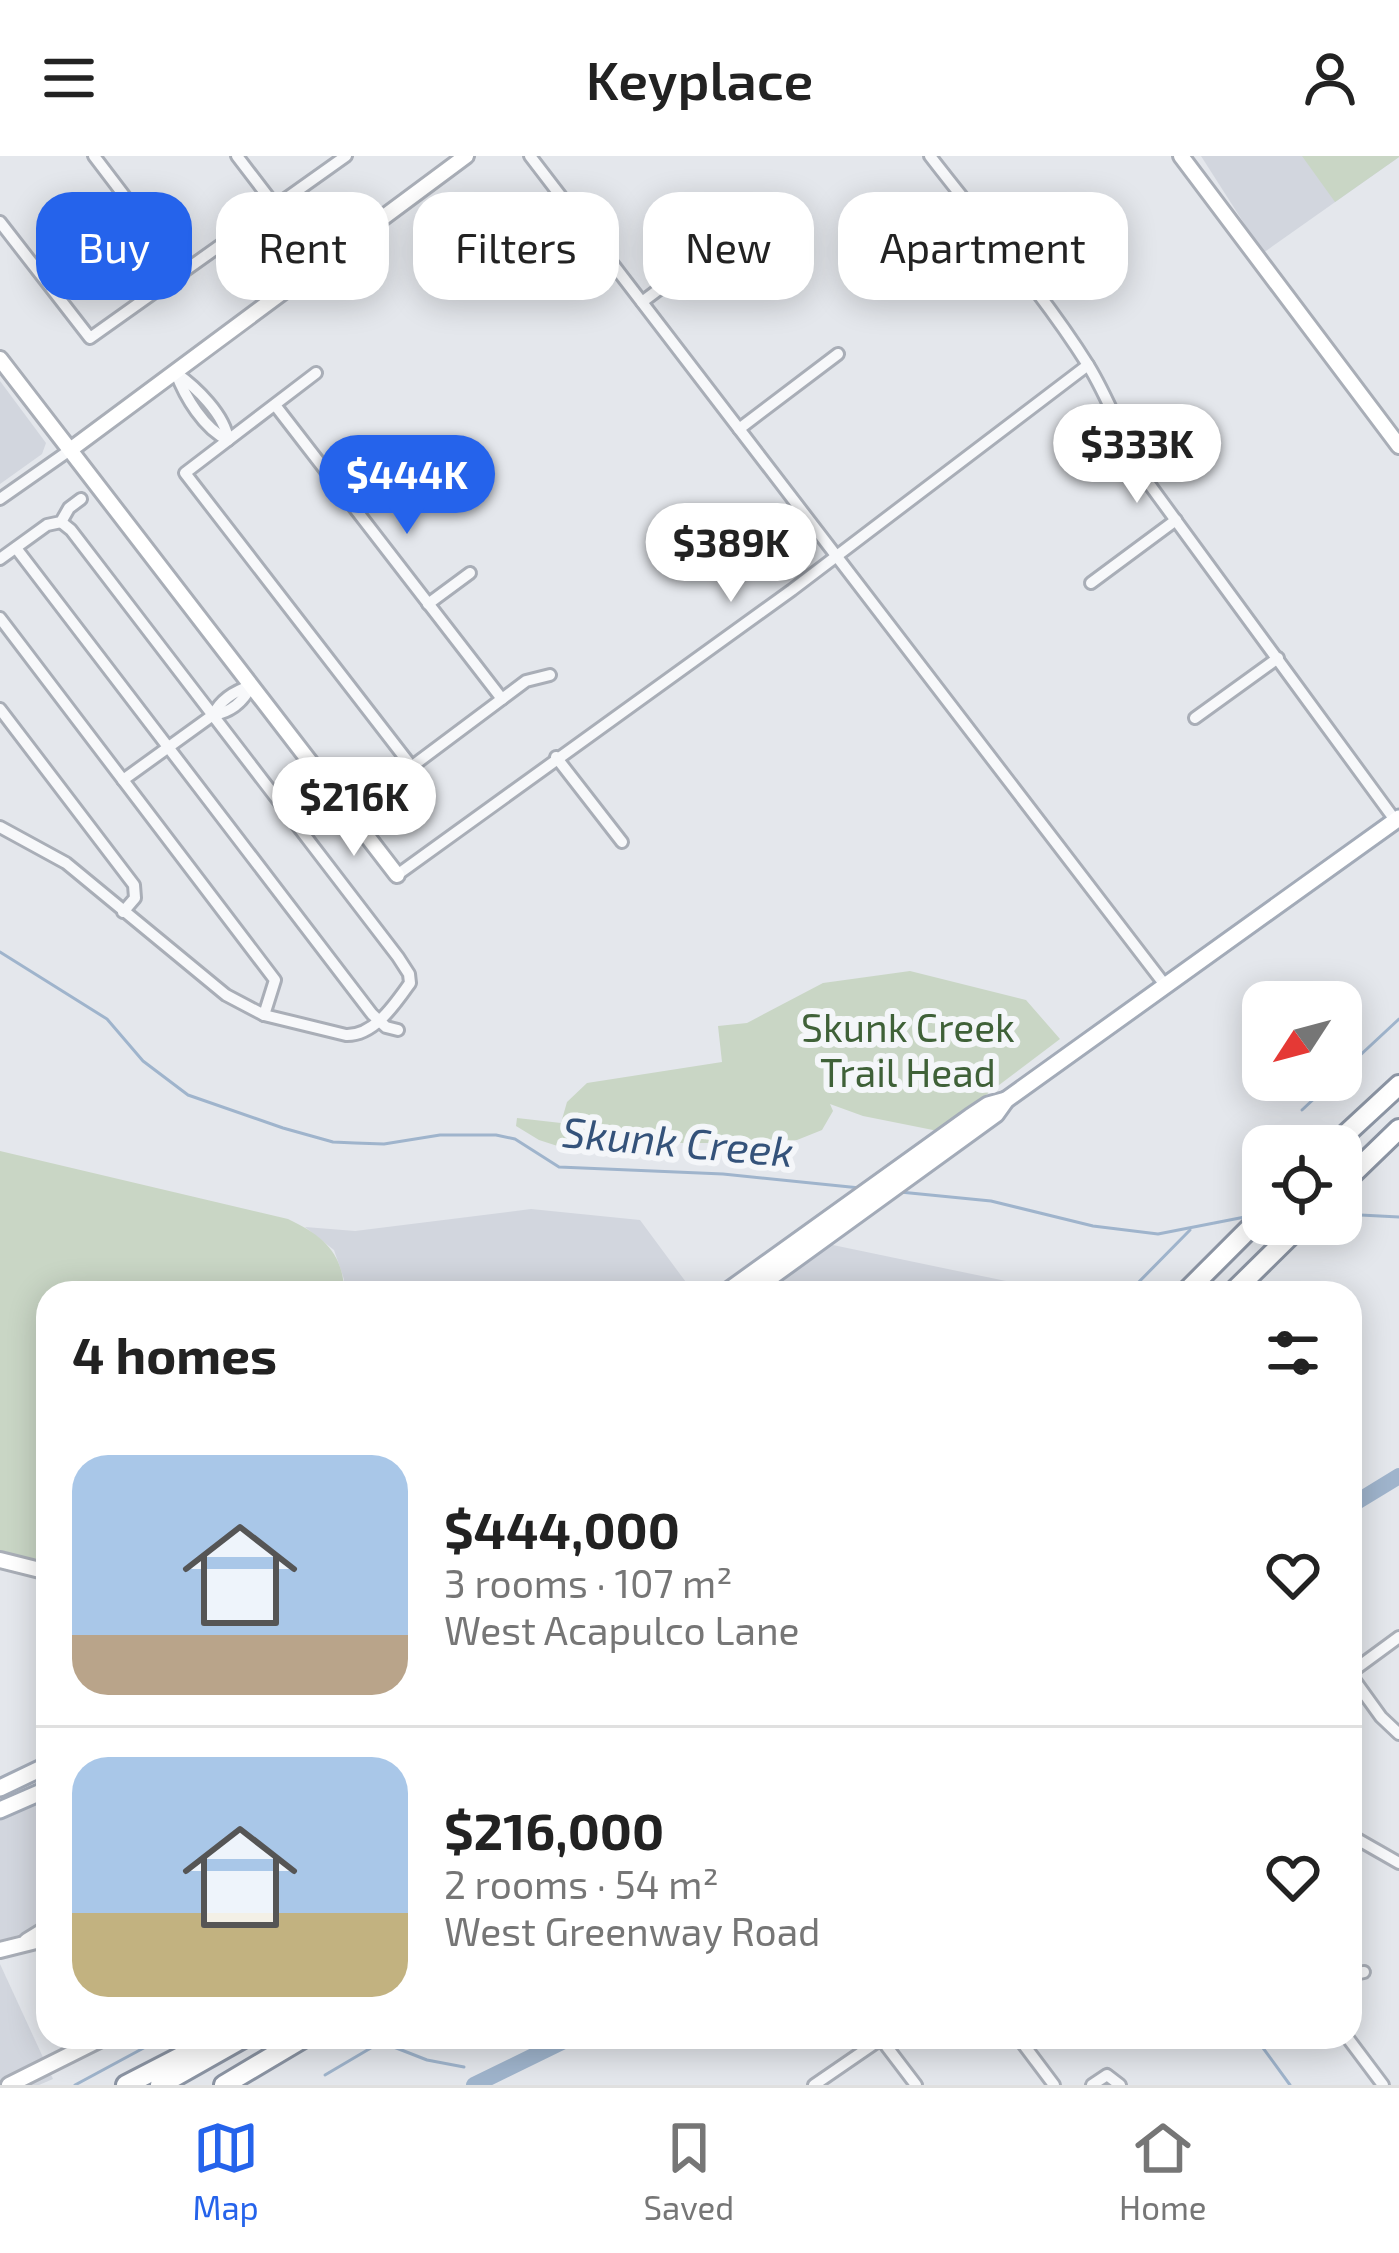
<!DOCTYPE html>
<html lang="en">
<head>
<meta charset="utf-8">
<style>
  body { margin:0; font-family:"Exo 2",sans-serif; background:#f2f2f2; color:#222; height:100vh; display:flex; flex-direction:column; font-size:45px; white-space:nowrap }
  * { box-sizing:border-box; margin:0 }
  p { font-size:39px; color:#767676 }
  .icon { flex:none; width:66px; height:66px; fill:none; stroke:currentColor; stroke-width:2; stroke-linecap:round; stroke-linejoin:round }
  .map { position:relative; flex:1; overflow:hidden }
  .drawer { position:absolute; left:36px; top:1125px; width:1326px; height:768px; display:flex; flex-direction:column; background:#fff; border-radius:36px; box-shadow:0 6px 30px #0003 }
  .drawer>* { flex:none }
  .hud { position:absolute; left:36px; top:36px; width:1329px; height:108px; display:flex; gap:24px }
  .needle { width:78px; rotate:234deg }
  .tools { position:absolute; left:1242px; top:825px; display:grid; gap:24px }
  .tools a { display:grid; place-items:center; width:120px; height:120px; border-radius:24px; background:#fff; box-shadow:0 6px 30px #0003; font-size:60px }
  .price { position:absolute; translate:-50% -102px; padding:0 27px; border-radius:42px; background:#fff; color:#222; font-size:39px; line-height:78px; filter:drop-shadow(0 3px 6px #0008) }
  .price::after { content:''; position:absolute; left:50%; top:72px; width:36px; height:27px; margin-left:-18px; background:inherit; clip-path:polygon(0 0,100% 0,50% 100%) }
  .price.selected { background:#2563eb; color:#fff }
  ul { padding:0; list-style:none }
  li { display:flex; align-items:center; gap:36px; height:300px; padding:0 36px }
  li+li { border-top:3px solid #e0e0e0 }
  li span { display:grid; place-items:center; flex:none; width:336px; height:240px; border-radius:36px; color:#555 }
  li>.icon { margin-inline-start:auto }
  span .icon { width:144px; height:144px; fill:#fffc; stroke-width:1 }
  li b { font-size:51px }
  h2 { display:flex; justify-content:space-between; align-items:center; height:144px; padding:0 36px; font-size:51px }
  .chip { padding:0 42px; border-radius:36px; background:#fff; box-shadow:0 6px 30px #0003; font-size:42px; line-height:108px }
  .chip.selected { background:#2563eb; color:#fff }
  header { display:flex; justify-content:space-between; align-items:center; height:156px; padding:0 36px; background:#fff; font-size:54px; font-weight:600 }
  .tabs { display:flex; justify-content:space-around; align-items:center; height:168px; border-top:3px solid #e0e0e0; background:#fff; font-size:33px; color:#767676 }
  .tabs a { display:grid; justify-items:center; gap:6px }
  .tabs .selected { color:#2563eb }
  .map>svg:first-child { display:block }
  .built { fill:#d2d6de }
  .green { fill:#c9d6c5 }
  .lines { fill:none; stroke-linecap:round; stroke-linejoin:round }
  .stream { stroke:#9fb4cc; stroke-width:3 }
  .river { stroke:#9fb4cc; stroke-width:16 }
  .street-casing { stroke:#a9aeb7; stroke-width:16 }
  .secondary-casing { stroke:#a9aeb7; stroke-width:20 }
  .primary-casing { stroke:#a3abb8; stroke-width:21 }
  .highway-casing { stroke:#8b94a3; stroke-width:24 }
  .street { stroke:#f7f8fa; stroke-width:10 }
  .secondary { stroke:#fff; stroke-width:14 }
  .primary { stroke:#fff; stroke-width:15 }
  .highway { stroke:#fff; stroke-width:18 }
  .labels { text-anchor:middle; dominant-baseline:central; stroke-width:12; stroke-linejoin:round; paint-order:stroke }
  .park-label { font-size:39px; fill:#3f6138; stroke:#f4f6f9 }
  .water-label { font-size:42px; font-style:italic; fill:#34527a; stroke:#f4f6f9 }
</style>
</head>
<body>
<header><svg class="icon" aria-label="menu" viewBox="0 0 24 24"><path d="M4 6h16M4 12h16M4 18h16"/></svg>Keyplace<svg class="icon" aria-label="person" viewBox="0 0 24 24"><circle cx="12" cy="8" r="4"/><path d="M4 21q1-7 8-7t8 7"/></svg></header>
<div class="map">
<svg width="1399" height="1929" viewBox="0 0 1399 1929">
  <rect width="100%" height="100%" fill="#e4e7ec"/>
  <g class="built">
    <polygon points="1201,0 1399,0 1399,1 1263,97"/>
    <polygon points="0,225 46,287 42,298 0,328"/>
    <polygon points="531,1053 640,1064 694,1137 344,1137 344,1123 334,1094 305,1071 355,1075"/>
    <polygon points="828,1088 1039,1132 1038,1137 759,1137"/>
    <polygon points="48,1642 48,1769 0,1785 0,1662"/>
    <polygon points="0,1808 53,1923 39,1929 0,1929"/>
  </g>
  <g class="green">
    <polygon points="1302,0 1399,0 1399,1 1335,46"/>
    <polygon points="910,815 1026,844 1060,883 938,975 863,960 830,948 833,955 822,974 797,984 767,987 664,987 573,995 539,984 516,970 517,962 561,967 567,946 587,927 722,906 718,870 747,867 823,827"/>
    <path d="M0,995L288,1063C322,1079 344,1097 344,1137H48V1408L0,1396Z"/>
  </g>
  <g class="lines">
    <g class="stream">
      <polyline points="0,796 107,863 143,905 188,939 283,972 333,986 355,987 384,988 440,979 496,979 515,983 559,1011 723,1018 860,1032"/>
      <polyline points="1341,917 1399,863"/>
      <polyline points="1302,954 1334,924"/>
      <polyline points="900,1036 991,1045 1093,1070 1158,1078 1250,1060"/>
      <polyline points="1341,1058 1399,1061"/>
      <polyline points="1128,1137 1190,1074"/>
      <polyline points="1255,1881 1290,1929"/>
      <polyline points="325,1919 381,1886 427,1904 464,1911"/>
      <polyline points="75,1929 164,1881"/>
    </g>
    <g class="river">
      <polyline points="1350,1350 1399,1320"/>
      <polyline points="474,1929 572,1881"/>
    </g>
    <g class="street-casing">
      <g id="street">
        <polyline points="94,0 183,117"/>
        <polyline points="237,0 318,106"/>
        <polyline points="530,0 1165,829"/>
        <path d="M930,0C983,69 1042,136 1088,209C1111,246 1124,288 1147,325L1395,664"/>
        <polyline points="0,66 90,182 346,0"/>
        <polyline points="642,146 738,74"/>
        <path d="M176,217C196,231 225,259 228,284"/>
        <path d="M176,217C185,241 204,273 228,284"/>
        <polyline points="316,217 185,317 412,611"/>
        <polyline points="275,249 502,543"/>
        <polyline points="739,273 838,198"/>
        <polyline points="0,343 70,294"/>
        <polyline points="352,348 392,317"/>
        <polyline points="16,392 372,858 386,871 398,874"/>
        <polyline points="0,403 47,369 61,366 69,352 81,343"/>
        <polyline points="1091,427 1176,364"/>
        <polyline points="428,448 470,417"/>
        <polyline points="0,462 275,824 264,859"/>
        <polyline points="0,553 134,729 135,742 123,756"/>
        <path d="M213,559C232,556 243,546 251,530"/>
        <polyline points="1195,562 1278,502"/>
        <polyline points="556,601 622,686"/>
        <path d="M123,624L213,559C221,543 234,535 251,530"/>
        <polyline points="371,641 526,525 550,519"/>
        <path d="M0,671L66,707L226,839L264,859L346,879C374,880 395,848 410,827L409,818L398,801L71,374L61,366"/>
        <polyline points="397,719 792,434 1088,209"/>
        <polyline points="1350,1517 1399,1481"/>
        <polyline points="1350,1518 1381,1561 1399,1578"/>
        <polyline points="1350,1679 1399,1707"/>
        <polyline points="1350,1819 1364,1816"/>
        <polyline points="1018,1881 1054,1929"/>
        <polyline points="1347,1881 1383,1929"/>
        <polyline points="881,1883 916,1929"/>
        <polyline points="814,1929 884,1881"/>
        <polyline points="1092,1929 1107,1919 1120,1929"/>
      </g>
    </g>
    <g class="secondary-casing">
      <g id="secondary">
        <polyline points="1181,0 1399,290"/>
        <polyline points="0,203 397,719"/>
        <polyline points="70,294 466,0"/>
        <polyline points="0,1404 48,1416"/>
        <polyline points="27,1785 48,1772"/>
        <polyline points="0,1794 48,1782"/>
        <polyline points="9,1929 105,1881"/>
      </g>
    </g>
    <g class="primary-casing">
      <g id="primary">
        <polyline points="725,1137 970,961 988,949 1006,944"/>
        <polyline points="749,1137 996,958 1006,944 1399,662"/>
        <polyline points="0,1632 48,1609"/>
        <polyline points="0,1654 48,1633"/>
      </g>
    </g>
    <g class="highway-casing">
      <g id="highway">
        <polyline points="1333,990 1399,929"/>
        <polyline points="1341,1029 1399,973"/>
        <polyline points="1185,1137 1263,1059"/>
        <polyline points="1232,1137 1302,1068"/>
        <polyline points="126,1929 219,1881"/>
        <polyline points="160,1929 245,1881"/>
        <polyline points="224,1929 305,1881"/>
      </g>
    </g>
    <use href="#street" class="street"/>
    <use href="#secondary" class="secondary"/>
    <use href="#primary" class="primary"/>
    <use href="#highway" class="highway"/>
  </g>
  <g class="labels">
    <g class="park-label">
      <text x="908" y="870">Skunk Creek<tspan x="908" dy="45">Trail Head</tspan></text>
    </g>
    <g class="water-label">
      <text transform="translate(678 984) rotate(5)">Skunk Creek</text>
    </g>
  </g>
</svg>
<div class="tools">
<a><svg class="needle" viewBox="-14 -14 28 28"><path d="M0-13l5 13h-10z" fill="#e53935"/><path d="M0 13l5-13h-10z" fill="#767676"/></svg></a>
<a><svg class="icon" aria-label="locate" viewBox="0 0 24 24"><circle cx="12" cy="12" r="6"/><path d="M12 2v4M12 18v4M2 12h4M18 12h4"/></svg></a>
</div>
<b class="price" style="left:1137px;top:350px">$333K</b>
<b class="price selected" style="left:407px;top:381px">$444K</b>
<b class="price" style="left:731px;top:449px">$389K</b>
<b class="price" style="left:354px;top:703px">$216K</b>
<div class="hud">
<a class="chip selected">Buy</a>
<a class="chip">Rent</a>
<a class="chip">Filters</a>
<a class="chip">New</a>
<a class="chip">Apartment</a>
</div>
<section class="drawer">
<h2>4 homes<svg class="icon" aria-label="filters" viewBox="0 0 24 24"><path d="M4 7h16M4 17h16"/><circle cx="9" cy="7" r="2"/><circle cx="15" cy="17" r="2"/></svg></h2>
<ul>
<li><span style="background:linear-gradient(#a9c7e8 75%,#b9a48a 0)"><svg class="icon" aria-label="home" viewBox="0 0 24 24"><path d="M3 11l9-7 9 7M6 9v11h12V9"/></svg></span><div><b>$444,000</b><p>3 rooms · 107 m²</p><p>West Acapulco Lane</p></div><svg class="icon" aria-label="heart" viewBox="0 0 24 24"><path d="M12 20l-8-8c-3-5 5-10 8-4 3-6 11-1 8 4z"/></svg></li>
<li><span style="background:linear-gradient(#a9c7e8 65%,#c2b280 0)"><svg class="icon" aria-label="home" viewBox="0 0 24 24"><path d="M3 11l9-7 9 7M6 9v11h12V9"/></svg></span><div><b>$216,000</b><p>2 rooms · 54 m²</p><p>West Greenway Road</p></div><svg class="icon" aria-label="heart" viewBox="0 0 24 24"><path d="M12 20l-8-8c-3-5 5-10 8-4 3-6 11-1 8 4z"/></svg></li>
</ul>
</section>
</div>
<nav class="tabs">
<a class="selected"><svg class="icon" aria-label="map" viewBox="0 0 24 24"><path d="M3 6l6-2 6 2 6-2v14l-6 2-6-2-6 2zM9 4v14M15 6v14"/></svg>Map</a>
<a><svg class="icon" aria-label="saved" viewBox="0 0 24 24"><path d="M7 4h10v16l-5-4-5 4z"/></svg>Saved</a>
<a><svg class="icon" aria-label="home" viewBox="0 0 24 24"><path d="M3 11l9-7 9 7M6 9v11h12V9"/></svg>Home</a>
</nav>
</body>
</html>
